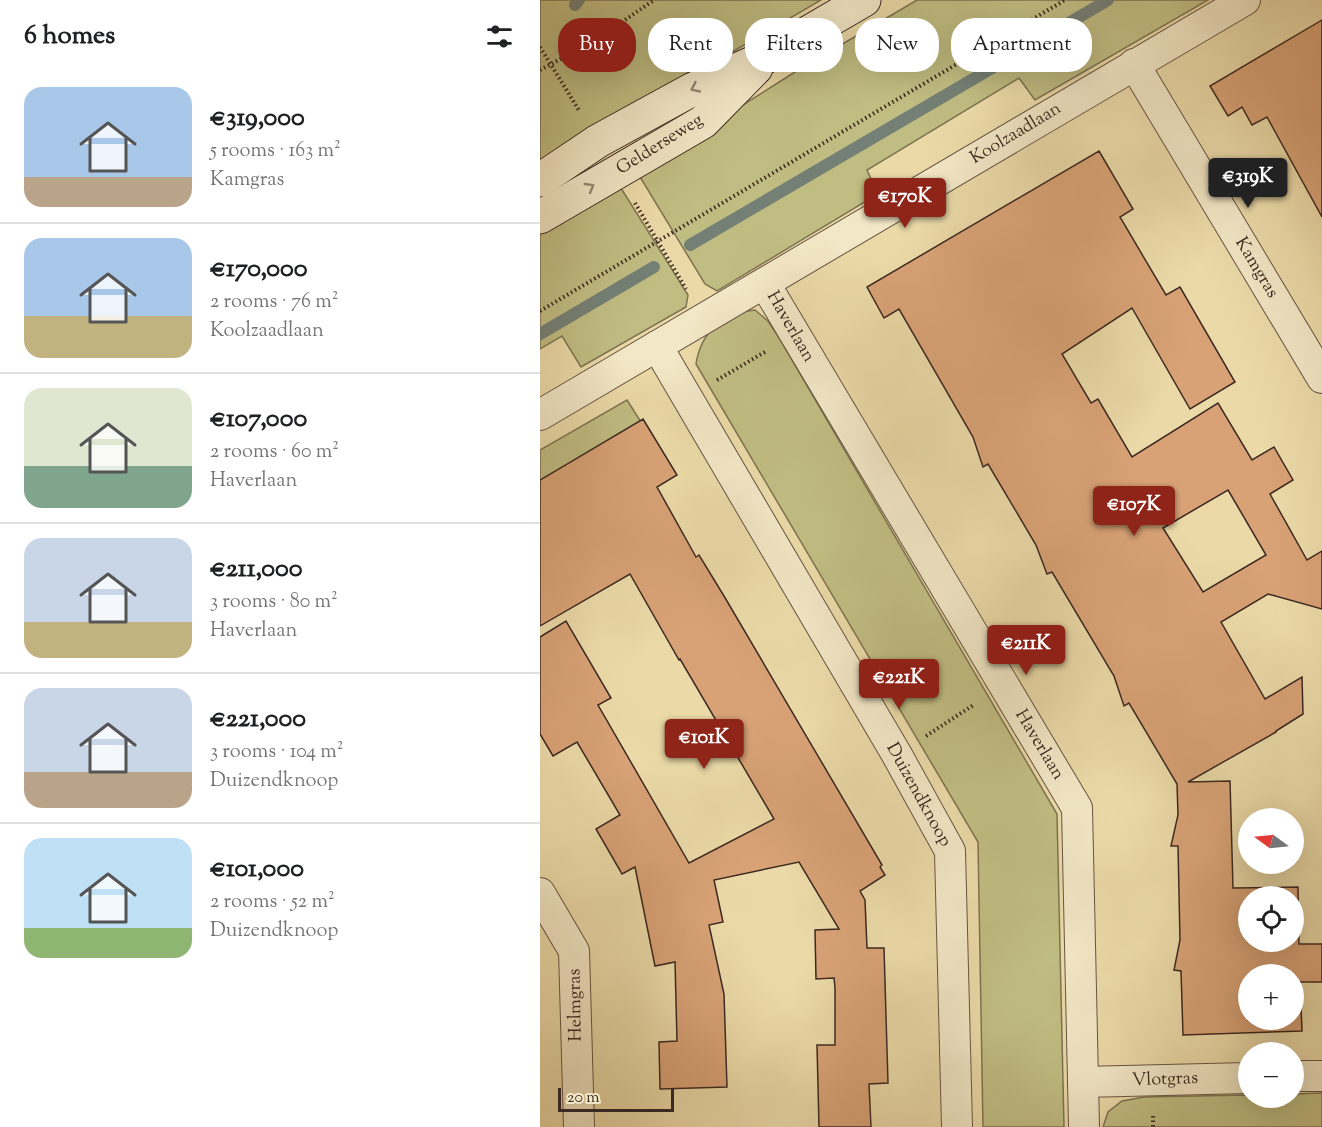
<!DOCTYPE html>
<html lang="en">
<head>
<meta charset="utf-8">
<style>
  body { margin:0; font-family:"Sorts Mill Goudy",serif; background:#f6f6f6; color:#202124; height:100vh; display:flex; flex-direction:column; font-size:22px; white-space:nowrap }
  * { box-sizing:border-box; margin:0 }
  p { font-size:20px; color:#757577 }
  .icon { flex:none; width:33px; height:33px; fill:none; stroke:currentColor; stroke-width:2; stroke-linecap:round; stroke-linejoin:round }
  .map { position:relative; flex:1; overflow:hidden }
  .sheet { display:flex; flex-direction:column; background:#fff; width:540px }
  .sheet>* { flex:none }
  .top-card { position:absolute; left:18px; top:18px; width:570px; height:54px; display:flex; gap:12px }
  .needle { width:39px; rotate:285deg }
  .fabs { position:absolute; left:698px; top:808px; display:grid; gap:12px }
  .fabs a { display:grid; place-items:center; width:66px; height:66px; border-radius:50%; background:#fff; box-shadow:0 6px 24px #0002; font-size:30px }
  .scale { position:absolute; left:18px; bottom:15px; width:116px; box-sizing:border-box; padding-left:6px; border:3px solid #3c2921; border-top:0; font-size:16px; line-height:21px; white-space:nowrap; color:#3c2921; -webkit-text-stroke:4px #f2e7c6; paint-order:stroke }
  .price { position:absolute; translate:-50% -51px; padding:0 14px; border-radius:6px; background:#8f2418; color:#fff; font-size:20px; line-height:39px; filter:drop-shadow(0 2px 3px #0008) }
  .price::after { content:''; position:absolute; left:50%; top:36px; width:18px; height:14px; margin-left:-9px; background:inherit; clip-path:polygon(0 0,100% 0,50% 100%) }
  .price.current { background:#222; color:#fff }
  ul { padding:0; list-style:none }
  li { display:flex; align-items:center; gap:18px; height:150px; padding:0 24px }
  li+li { border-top:2px solid #e0e0e0 }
  li span { display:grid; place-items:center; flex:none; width:168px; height:120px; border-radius:18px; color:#555 }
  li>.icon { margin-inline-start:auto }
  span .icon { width:72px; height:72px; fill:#fffc; stroke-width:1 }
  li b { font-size:26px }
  h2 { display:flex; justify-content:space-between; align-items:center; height:72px; padding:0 24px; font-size:26px }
  .tag { padding:0 21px; border-radius:24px; background:#fff; box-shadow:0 6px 24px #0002; font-size:21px; line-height:54px }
  .tag.current { background:#8f2418; color:#fff }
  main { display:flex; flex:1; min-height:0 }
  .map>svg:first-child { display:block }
  .green { fill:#c0bd82; stroke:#7e7352; stroke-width:1.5 }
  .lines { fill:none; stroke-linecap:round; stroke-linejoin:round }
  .stream { stroke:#748076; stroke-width:12 }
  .building { fill:#d8a276; stroke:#3c2921; stroke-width:1.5; fill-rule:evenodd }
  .street-casing { stroke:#685543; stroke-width:32 }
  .secondary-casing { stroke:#3c2921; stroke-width:35 }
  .path { stroke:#3c2921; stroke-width:4; stroke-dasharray:1.5 3; stroke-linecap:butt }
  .street { stroke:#f2e7c6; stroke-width:30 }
  .secondary { stroke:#f2e7c6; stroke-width:33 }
  .oneway { stroke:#978874 }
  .labels { text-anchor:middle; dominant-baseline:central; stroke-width:5; stroke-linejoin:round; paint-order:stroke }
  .street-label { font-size:18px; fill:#3c2921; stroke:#f2e7c6 }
</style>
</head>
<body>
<main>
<section class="sheet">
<h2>6 homes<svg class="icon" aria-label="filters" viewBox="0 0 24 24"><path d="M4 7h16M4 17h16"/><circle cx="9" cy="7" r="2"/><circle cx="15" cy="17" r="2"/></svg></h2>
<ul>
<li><span style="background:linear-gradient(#a9c7e8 75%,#b9a48a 0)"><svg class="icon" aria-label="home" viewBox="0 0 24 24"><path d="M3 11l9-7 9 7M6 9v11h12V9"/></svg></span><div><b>€319,000</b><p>5 rooms · 163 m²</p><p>Kamgras</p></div></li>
<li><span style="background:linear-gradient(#a9c7e8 65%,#c2b280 0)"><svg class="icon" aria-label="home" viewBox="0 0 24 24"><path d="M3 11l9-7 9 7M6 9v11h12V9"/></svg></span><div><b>€170,000</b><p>2 rooms · 76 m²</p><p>Koolzaadlaan</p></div></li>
<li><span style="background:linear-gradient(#dfe7d0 65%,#7fa58c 0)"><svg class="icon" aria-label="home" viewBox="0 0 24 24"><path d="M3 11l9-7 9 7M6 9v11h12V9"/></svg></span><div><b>€107,000</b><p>2 rooms · 60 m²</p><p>Haverlaan</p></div></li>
<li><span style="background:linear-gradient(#c9d6e8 70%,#c2b280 0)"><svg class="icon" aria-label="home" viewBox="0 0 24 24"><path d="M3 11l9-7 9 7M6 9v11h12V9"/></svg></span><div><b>€211,000</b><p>3 rooms · 80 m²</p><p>Haverlaan</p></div></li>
<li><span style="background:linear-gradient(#c9d6e8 70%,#b9a48a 0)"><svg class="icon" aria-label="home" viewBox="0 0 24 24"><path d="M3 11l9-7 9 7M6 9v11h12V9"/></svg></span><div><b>€221,000</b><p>3 rooms · 104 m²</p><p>Duizendknoop</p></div></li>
<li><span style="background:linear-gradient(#bfe0f5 75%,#8fb573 0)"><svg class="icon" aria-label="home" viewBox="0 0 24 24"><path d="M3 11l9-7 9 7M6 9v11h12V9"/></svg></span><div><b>€101,000</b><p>2 rooms · 52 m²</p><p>Duizendknoop</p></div></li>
</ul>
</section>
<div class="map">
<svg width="782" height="1127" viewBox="0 0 782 1127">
  <rect width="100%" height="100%" fill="#ebdaa8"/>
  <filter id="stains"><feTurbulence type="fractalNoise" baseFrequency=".00333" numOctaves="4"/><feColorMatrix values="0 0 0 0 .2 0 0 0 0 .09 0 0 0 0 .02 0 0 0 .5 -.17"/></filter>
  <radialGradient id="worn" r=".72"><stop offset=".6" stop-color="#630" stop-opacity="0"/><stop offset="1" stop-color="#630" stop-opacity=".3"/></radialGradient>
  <g class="green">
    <polygon points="0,0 281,0 0,164"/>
    <polygon points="377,0 668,0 495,100 479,78 327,170 338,194 177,291 165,284 97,172 255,72"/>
    <polygon points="79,185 148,295 146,307 41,367 22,336 0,349 0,228"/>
    <path d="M215,310L228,321L238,336L517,814L524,1127H443L438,842L156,364C161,332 182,313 215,310Z"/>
    <polygon points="87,400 101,422 0,481 0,450"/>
    <polygon points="782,1093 782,1127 563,1127 568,1112 582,1101 604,1097 708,1095 708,1098 753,1098 753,1094"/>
  </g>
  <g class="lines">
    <g class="stream">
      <polyline points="35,5 39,0"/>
      <polyline points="150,245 568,0"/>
      <polyline points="0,334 114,267"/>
    </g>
  </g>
  <g class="building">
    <polygon points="782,20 782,217 727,117 712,125 702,107 688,116 670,86"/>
    <path d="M559,151L593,209L580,217L626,295L640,287L695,382L650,409L592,308L522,354L551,403L558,399L592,457L678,403L712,460L734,447L753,480L730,494L767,560L782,551V609L728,594L681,622L725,699L762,677L763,714L736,731V732L648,782L690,781L693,888L758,887L759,944H782V982H760L762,1031L643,1035L641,971L634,970L640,940L638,846H631L638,815L637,784L589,703L584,706L574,676L512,572L507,574L496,545L448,464L443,467L433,437L359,309L344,318L327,287ZM688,490L726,555L663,592L623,528ZM708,897H753V942H708ZM708,975H753V1020H708Z"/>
    <polygon points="103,419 137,475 117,487 156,557 159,555 184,596 342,865 340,867 345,875 320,891 325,900 327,948 344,948 348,1083 329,1084 331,1127 279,1127 277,1045 295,1045 295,988 294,978 276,979 275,930 299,929 259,862 174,880 183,922 169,925 184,994 187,1087 120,1089 119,1042 137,1041 135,962 115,966 95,867 82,874 56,829 80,815 37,742 13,756 0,734 0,637 26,621 71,698 58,705 149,863 234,819 140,659 139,660 90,574 0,626 0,480"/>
  </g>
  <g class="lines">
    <g class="street-casing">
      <g id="street">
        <polyline points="594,64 782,378"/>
        <polyline points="225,284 537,808 544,1127"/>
        <polyline points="117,346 357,755 410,851 417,1127"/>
        <polyline points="0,415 705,0"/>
        <polyline points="0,893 34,951 39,1127"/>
        <polyline points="753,1076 782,1076"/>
        <polyline points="543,1082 708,1078"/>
      </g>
    </g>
    <g class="secondary-casing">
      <g id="secondary">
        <polyline points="0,180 58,141 153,89 228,56 324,0"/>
        <polyline points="0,217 163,122 216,68"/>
      </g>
    </g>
    <g class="path">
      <polyline points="0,47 40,112"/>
      <polyline points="0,70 56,40 114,0"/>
      <polyline points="95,203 146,289"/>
      <polyline points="0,311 525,0"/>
      <polyline points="177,380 225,352"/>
      <polyline points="386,736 435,704"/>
      <polyline points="613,1116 613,1127"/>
    </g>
    <use href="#street" class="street"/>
    <use href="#secondary" class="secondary"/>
  </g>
  <defs><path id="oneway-chevron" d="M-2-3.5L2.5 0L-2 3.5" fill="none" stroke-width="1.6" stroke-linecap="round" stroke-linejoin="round" transform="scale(1.5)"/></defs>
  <g class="oneway">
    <use href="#oneway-chevron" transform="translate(155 88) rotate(155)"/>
    <use href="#oneway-chevron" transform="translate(50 187) rotate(-30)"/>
  </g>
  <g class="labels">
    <g class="street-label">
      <text transform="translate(476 134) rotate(-31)">Koolzaadlaan</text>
      <text transform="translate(120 145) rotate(-32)">Gelderseweg</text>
      <text transform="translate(716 268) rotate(59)">Kamgras</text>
      <text transform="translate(250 327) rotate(60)">Haverlaan</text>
      <text transform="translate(499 745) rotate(59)">Haverlaan</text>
      <text transform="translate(378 795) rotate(61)">Duizendknoop</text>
      <text transform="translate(36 1005) rotate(-91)">Helmgras</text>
      <text transform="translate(625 1080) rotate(-2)">Vlotgras</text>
    </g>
  </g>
  <rect width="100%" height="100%" filter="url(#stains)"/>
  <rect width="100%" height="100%" fill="url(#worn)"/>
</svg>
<div class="fabs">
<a><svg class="needle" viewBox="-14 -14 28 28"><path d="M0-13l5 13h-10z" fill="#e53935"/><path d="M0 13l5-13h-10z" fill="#757577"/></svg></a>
<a><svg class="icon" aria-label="locate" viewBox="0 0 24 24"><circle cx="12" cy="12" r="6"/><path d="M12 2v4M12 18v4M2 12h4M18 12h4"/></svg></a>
<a>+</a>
<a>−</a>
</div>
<div class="scale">20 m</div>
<b class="price current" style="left:708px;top:209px">€319K</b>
<b class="price" style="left:365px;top:229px">€170K</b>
<b class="price" style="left:594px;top:537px">€107K</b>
<b class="price" style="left:486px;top:676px">€211K</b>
<b class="price" style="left:359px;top:710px">€221K</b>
<b class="price" style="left:164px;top:770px">€101K</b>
<div class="top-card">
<a class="tag current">Buy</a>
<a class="tag">Rent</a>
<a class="tag">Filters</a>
<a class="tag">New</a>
<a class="tag">Apartment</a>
</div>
</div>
</main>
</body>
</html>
